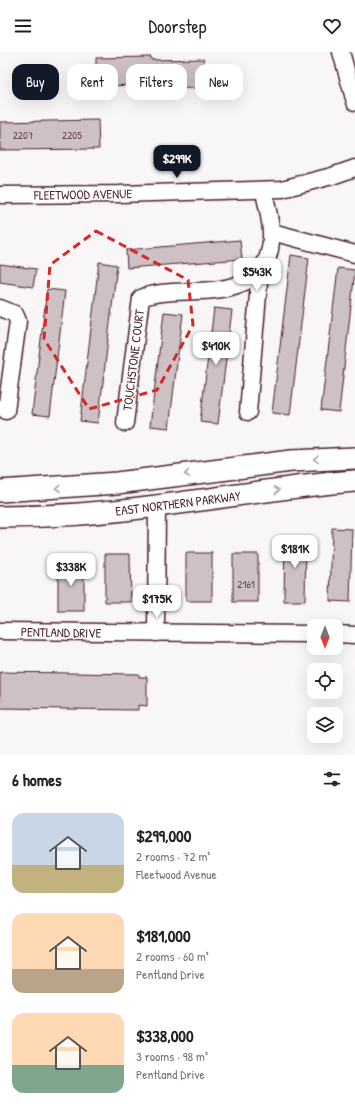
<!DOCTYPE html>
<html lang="en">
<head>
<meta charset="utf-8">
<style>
  body { margin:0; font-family:"Patrick Hand",sans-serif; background:#f6f6f6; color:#222; height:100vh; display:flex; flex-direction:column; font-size:15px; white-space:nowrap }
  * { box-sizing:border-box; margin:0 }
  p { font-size:13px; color:#767676 }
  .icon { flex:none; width:22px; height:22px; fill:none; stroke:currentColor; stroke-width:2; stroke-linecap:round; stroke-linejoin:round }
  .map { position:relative; height:703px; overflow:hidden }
  .side { display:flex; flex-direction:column; background:#fff; flex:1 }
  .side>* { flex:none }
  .hud { position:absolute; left:12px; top:12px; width:331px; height:36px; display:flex; gap:8px }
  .needle { width:26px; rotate:180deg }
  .controls { position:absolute; left:307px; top:567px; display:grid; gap:8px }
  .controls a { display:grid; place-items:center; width:36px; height:36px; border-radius:8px; background:#fff; box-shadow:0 4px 16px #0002; font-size:20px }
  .price { position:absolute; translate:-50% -34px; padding:0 9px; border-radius:8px; background:#fff; color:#222; font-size:13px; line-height:26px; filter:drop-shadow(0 1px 2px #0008) }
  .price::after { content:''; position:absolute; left:50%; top:24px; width:12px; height:9px; margin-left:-6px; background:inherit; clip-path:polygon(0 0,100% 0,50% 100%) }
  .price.active { background:#111827; color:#fff }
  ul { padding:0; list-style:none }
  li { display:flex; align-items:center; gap:12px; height:100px; padding:0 12px }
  li span { display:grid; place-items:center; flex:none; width:112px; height:80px; border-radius:12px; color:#555 }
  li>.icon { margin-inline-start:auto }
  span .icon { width:48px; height:48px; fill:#fffc; stroke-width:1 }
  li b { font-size:17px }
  h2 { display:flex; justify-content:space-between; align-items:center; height:48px; padding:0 12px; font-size:17px }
  .pill { padding:0 14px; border-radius:12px; background:#fff; box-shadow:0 4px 16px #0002; font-size:14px; line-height:36px }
  .pill.active { background:#111827; color:#fff }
  header { display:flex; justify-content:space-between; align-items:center; height:52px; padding:0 12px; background:#fff; font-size:18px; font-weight:600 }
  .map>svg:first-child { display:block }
  .building { fill:#cdc1c4; stroke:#4a1f2b }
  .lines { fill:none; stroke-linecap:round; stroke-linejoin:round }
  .minor-casing { stroke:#4a1f2b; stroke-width:19 }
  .major-casing { stroke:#4a1f2b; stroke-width:24 }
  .minor { stroke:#fff; stroke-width:16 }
  .major { stroke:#fff; stroke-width:21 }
  .oneway { stroke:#ae9aa0 }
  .marked { fill:none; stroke:#d62828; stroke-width:3; stroke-dasharray:8 5; stroke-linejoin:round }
  .labels { text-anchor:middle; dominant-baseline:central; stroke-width:3; stroke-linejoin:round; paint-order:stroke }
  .number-label { font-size:11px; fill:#6b4851 }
  .street-label { font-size:13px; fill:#4a1f2b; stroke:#fff }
</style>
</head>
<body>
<header><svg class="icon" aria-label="menu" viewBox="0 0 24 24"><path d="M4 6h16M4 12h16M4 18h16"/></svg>Doorstep<svg class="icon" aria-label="heart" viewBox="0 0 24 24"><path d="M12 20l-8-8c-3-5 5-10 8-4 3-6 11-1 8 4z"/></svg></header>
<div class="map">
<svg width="355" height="703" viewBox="0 0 355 703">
  <rect width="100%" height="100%" fill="#f8f6f7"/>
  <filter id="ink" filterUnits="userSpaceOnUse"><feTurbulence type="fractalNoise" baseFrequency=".025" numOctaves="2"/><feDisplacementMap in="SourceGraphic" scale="8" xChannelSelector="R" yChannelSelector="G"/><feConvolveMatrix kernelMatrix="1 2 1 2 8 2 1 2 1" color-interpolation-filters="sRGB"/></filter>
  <g filter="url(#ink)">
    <g class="building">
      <polygon points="151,5 151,8 204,7 205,36 150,37 150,33 96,34 96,6"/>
      <polygon points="98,68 99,97 0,98 0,70"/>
      <polygon points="240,188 242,207 127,216 126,198"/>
      <polygon points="291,203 309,206 290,363 272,361"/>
      <polygon points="99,210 117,213 98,371 80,369"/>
      <polygon points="0,212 36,217 33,235 0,230"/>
      <polygon points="338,216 355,218 339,360 321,358"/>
      <polygon points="47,237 65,239 50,364 32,362"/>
      <polygon points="214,256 232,258 218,372 200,370"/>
      <polygon points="164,260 183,262 169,376 150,374"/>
      <polygon points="332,476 352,477 350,550 330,549"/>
      <polygon points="285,485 306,486 305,549 284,549"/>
      <rect x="186" y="501" width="26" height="48"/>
      <polygon points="105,502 130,502 131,550 105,550"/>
      <rect x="233" y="502" width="25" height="48"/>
      <rect x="58" y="511" width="26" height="48"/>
      <polygon points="0,620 139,622 139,625 147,625 147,654 138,653 138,658 0,656"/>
    </g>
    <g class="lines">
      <g class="minor-casing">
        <g id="minor">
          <polyline points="341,0 355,50"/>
          <polyline points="0,143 119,142 282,137 332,124 355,116"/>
          <polyline points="272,180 355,202"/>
          <polyline points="0,256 15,262 18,269 6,359"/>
          <polyline points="248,360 260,219"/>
          <path d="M125,371L141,246C159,239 179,240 198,239C237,238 273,227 271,181C271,167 266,152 264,139"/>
          <polyline points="0,579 314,582"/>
          <polyline points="156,581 157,454"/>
          <polyline points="336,582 355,583"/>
        </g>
      </g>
      <g class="major-casing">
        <g id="major">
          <polyline points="0,439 117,431 291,409 355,406"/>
          <path d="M0,465C52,465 105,461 157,454C223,446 289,434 355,429"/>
        </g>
      </g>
      <use href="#minor" class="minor"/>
      <use href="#major" class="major"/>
    </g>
    <defs><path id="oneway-chevron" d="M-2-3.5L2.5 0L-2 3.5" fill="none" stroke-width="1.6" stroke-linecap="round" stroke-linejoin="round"/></defs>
    <g class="oneway">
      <use href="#oneway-chevron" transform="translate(316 407) rotate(176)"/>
      <use href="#oneway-chevron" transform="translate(187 422) rotate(172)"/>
      <use href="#oneway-chevron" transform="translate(58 436) rotate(175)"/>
      <use href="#oneway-chevron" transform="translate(277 438) rotate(-8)"/>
    </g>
  </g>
  <path class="marked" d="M96,179L188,228L193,273L157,338L89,357L44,287L50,213Z"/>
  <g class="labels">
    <g class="number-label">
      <text x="23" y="83">2207</text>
      <text x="72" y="83">2205</text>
      <text x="246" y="532">2161</text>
    </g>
    <g class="street-label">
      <text transform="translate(83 142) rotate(-1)">FLEETWOOD AVENUE</text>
      <text transform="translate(133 308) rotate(-83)">TOUCHSTONE COURT</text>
      <text transform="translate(178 451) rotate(-7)">EAST NORTHERN PARKWAY</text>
      <text transform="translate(61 580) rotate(1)">PENTLAND DRIVE</text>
    </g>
  </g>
</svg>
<div class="controls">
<a><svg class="needle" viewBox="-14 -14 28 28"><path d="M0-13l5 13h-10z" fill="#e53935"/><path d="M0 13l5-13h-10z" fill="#767676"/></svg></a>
<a><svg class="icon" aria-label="locate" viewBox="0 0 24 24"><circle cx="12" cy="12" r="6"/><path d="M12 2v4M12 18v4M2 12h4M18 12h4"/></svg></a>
<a><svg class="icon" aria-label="layers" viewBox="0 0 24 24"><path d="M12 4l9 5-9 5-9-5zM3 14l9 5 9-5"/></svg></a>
</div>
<b class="price active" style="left:177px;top:127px">$299K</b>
<b class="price" style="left:257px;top:240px">$543K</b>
<b class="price" style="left:216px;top:314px">$410K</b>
<b class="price" style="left:295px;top:517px">$181K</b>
<b class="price" style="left:71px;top:535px">$338K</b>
<b class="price" style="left:157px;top:567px">$175K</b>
<div class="hud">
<a class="pill active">Buy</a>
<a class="pill">Rent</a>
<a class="pill">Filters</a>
<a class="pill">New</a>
</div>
</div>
<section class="side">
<h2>6 homes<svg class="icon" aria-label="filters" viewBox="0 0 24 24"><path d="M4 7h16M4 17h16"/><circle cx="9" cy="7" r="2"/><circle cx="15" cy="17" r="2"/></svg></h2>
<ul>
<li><span style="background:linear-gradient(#c9d6e8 65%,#c2b280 0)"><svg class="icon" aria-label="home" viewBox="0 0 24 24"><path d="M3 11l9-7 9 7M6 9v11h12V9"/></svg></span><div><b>$299,000</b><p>2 rooms · 72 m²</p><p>Fleetwood Avenue</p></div></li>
<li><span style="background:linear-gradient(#ffd9b3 70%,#b9a48a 0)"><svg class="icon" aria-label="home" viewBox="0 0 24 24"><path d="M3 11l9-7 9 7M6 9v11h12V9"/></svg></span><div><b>$181,000</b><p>2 rooms · 60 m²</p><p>Pentland Drive</p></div></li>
<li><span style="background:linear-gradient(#ffd9b3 65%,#7fa58c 0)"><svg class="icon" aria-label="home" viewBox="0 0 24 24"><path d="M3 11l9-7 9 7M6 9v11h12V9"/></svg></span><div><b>$338,000</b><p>3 rooms · 98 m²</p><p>Pentland Drive</p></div></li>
</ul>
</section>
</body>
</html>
